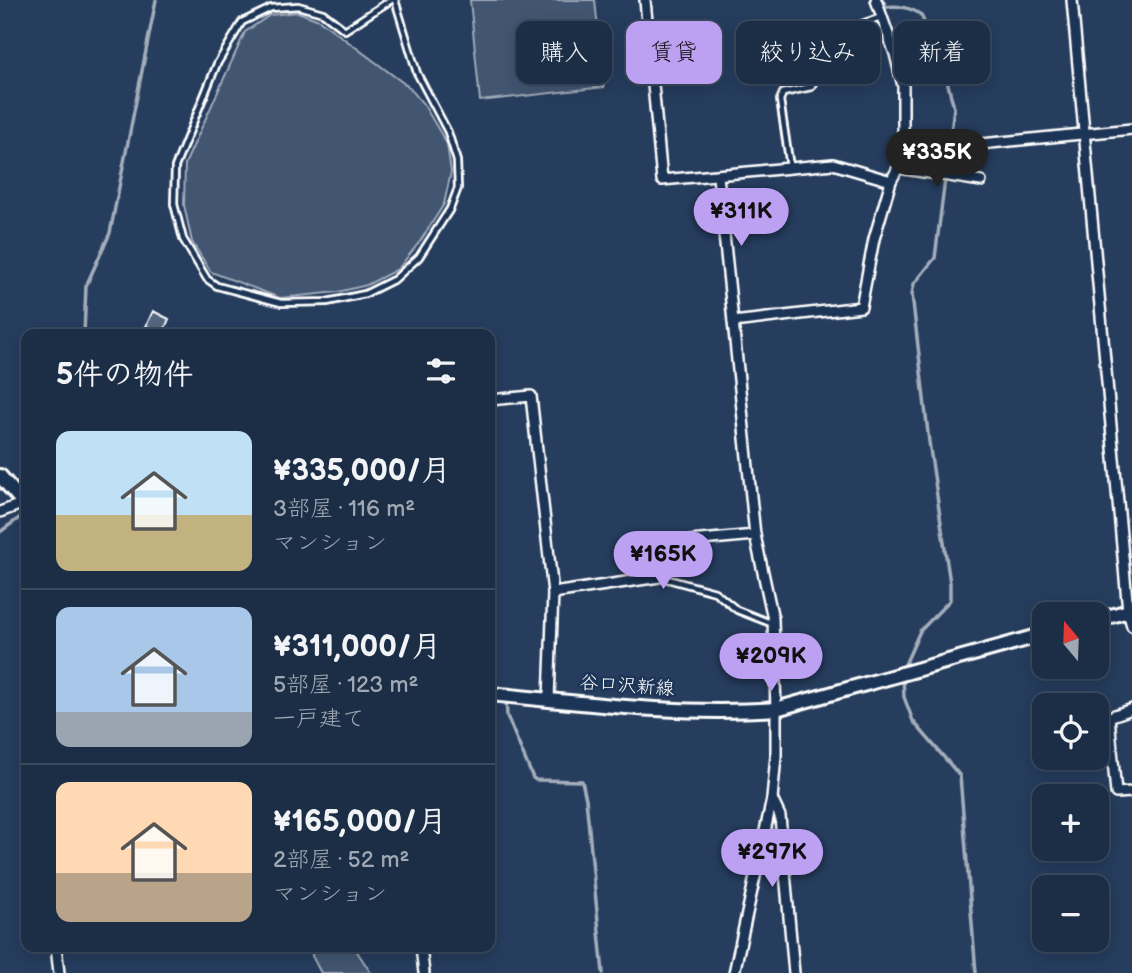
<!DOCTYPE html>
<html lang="ja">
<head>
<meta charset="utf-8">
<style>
  body { margin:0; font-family:"Balsamiq Sans","Klee One",sans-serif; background:#25364d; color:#f1f3f6; height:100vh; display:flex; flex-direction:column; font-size:26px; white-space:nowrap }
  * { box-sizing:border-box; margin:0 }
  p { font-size:23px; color:#a0a8b3 }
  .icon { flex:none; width:38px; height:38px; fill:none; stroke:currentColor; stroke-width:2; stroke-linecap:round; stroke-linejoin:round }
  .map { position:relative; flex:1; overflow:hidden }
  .details { position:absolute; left:21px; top:329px; width:474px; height:623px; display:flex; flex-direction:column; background:#1c2e46; border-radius:14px; box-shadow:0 4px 18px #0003,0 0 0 2px #3a4a5f }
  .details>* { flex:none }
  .top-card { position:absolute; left:516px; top:21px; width:509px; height:63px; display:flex; gap:14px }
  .needle { width:46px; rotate:341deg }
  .buttons { position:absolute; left:1032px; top:602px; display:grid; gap:14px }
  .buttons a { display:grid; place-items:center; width:77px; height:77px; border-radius:14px; background:#1c2e46; box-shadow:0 4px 18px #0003,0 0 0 2px #3a4a5f; font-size:35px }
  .price { position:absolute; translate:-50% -60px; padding:0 16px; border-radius:24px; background:#bca0f2; color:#111; font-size:23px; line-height:46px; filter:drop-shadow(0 2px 4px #0008) }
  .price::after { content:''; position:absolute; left:50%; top:42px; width:21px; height:16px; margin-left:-10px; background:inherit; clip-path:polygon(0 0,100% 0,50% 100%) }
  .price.current { background:#222; color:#fff }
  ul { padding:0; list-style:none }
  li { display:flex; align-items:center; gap:21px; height:175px; padding:0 35px }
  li+li { border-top:2px solid #3a4a5f }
  li span { display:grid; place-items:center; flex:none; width:196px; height:140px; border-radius:14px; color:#555 }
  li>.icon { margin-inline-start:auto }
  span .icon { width:84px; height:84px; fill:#fffc; stroke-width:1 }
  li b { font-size:30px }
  h2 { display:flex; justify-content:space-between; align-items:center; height:84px; padding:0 35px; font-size:30px }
  .chip { padding:0 24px; border-radius:14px; background:#1c2e46; box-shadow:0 4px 18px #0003,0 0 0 2px #3a4a5f; font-size:24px; line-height:63px }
  .chip.current { background:#bca0f2; color:#111 }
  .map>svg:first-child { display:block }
  .green { fill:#425672; stroke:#a0aab8; stroke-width:2 }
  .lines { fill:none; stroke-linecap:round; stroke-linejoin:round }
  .stream { stroke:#a4aebb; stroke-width:3.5 }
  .building { fill:#556781; stroke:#fff; stroke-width:2 }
  .lane-casing { stroke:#fff; stroke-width:10 }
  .street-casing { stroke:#fff; stroke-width:14 }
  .secondary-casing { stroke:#fff; stroke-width:18 }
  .lane { stroke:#1d3557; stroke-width:4.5 }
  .street { stroke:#1d3557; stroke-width:9 }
  .secondary { stroke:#1d3557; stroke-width:12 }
  .labels { text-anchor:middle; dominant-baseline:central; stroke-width:5; stroke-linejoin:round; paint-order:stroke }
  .street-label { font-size:19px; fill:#fff; stroke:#1d3557 }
</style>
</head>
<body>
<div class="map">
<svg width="1132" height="973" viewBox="0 0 1132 973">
  <rect width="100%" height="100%" fill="#263d5e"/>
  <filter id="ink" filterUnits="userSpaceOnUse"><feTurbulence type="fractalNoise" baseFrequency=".0143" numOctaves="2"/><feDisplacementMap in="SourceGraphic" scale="14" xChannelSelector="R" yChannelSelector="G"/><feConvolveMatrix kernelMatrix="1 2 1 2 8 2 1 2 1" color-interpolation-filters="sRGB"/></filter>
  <g filter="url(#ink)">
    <g class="green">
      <polygon points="470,0 595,0 604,87 480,101"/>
      <polygon points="298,12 319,20 410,88 424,105 447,144 451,172 444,204 421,240 398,269 367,285 338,292 280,298 211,272 192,242 184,205 185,164 245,32 270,15"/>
      <polygon points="312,947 354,947 371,973 321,973 312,956"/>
    </g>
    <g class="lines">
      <g class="stream">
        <path d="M883,0L886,7C897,5 912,8 921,15L943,65L954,108L935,258L914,284L912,294L929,442L950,583V600L920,631L903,669"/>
        <polyline points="84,334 86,286 110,233 156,0"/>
        <polyline points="0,532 26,513"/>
        <polyline points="903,676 904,697 913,721 960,776 976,973"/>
        <polyline points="506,699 507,716 533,778 536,780 582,781 586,799 603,973"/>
      </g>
    </g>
    <polygon class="building" points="153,311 169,319 163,333 146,326"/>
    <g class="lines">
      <g class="lane-casing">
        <g id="lane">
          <polyline points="391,0 345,30 323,13 298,6 271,8 242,22 217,64 175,167 174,204 183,239 207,279 217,286 281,303 327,302 365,294 395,279 419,257 450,209 458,188 457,161 448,132 417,73 395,0"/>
          <path d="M790,167L780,100L783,93L811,87C820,74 813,56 818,40L881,17"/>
          <polyline points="660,577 715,592 737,610 773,624"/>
        </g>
      </g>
      <g class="street-casing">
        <g id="street">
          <polyline points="645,0 662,180 833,164 891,181"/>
          <polyline points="1072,0 1128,611 1132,626"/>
          <polyline points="898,168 912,158 940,148 1132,129"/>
          <polyline points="898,168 981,181"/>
          <polyline points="718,176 755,535 773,619 776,709 776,756 772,799 734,973"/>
          <polyline points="733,322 861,307 874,239 891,181 898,168 903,131 903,86 895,54 876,0"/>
          <polyline points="490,400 531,396 553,593 549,699"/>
          <polyline points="0,512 24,503"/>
          <polyline points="553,593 659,577 690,541 755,535"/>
          <polyline points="1132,709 1109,717 1116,793 1132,792"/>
          <polyline points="772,799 780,816 794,973"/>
          <polyline points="56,947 59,973"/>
          <polyline points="421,947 424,973"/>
        </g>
      </g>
      <g class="secondary-casing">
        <g id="secondary">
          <polyline points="0,476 26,506"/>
          <polyline points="1097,620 1132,610"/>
          <path d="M490,694C584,703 681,716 776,709L1045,634"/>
        </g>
      </g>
      <use href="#lane" class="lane"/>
      <use href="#street" class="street"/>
      <use href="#secondary" class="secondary"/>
    </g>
  </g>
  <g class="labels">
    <g class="street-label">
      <text transform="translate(627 686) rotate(4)">谷口沢新線</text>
    </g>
  </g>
</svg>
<div class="buttons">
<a><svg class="needle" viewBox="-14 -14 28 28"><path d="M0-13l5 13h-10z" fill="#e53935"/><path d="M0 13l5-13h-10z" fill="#a0a8b3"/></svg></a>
<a><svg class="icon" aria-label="locate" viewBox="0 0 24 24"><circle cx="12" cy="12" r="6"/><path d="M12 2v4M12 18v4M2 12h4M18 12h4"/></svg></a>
<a>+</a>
<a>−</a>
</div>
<b class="price current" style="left:937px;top:189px">¥335K</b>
<b class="price" style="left:741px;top:248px">¥311K</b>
<b class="price" style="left:663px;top:591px">¥165K</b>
<b class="price" style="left:771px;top:693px">¥209K</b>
<b class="price" style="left:772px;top:889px">¥297K</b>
<div class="top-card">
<a class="chip">購入</a>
<a class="chip current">賃貸</a>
<a class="chip">絞り込み</a>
<a class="chip">新着</a>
</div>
<section class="details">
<h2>5件の物件<svg class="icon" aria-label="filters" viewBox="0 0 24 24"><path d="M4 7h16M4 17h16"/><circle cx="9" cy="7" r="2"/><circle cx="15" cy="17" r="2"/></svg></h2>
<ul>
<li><span style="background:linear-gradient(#bfe0f5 60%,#c2b280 0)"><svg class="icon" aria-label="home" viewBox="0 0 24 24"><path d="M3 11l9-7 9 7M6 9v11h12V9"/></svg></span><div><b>¥335,000/月</b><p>3部屋 · 116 m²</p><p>マンション</p></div></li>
<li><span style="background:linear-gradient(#a9c7e8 75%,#9aa5b1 0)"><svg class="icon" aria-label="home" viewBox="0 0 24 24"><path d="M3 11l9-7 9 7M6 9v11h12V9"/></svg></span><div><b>¥311,000/月</b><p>5部屋 · 123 m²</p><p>一戸建て</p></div></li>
<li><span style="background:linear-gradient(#ffd9b3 65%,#b9a48a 0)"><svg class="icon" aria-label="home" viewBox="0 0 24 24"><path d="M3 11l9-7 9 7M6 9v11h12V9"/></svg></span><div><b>¥165,000/月</b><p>2部屋 · 52 m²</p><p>マンション</p></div></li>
</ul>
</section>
</div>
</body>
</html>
